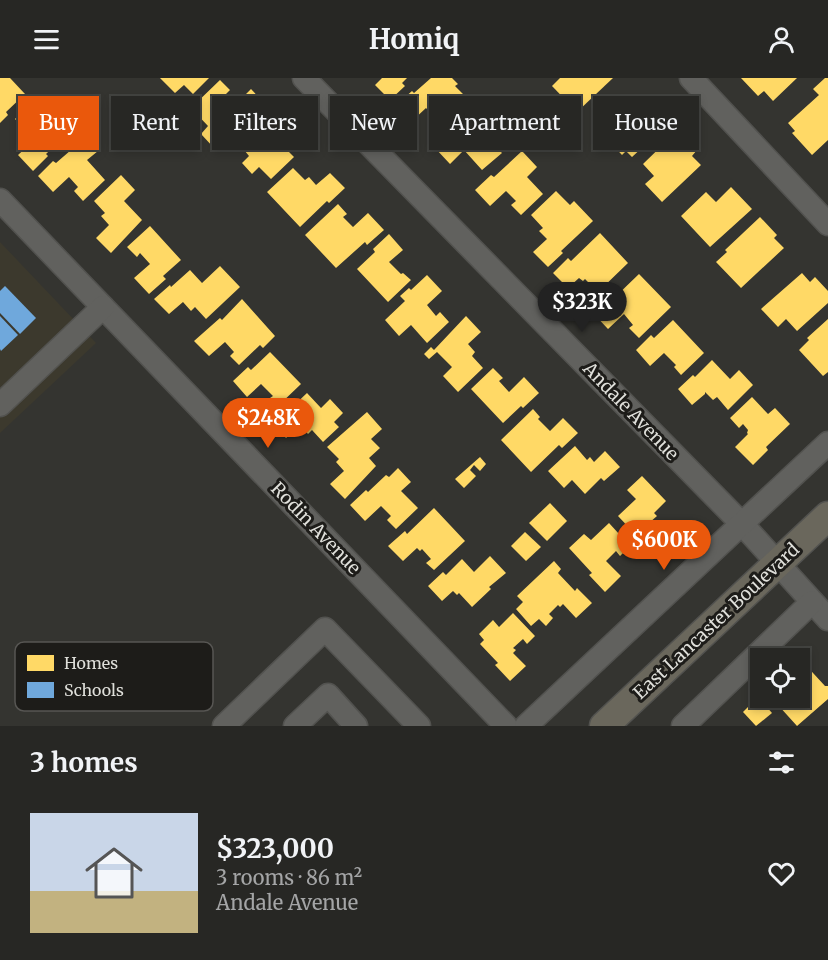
<!DOCTYPE html>
<html lang="en">
<head>
<meta charset="utf-8">
<style>
  body { margin:0; font-family:Merriweather,serif; background:#333331; color:#f1f3f6; height:100vh; display:flex; flex-direction:column; font-size:22px; white-space:nowrap }
  * { box-sizing:border-box; margin:0 }
  p { font-size:20px; color:#a4a5a6 }
  .icon { flex:none; width:33px; height:33px; fill:none; stroke:currentColor; stroke-width:2; stroke-linecap:round; stroke-linejoin:round }
  .map { position:relative; height:648px; overflow:hidden }
  .panel { display:flex; flex-direction:column; background:#272724; flex:1 }
  .panel>* { flex:none }
  .top-card { position:absolute; left:18px; top:18px; width:792px; height:54px; display:flex; gap:12px }
  .tools { position:absolute; left:750px; top:570px; display:grid; gap:12px }
  .tools a { display:grid; place-items:center; width:60px; height:60px; border-radius:0px; background:#272724; box-shadow:0 3px 9px #0003,0 0 0 2px #434441; font-size:30px }
  .price { position:absolute; translate:-50% -51px; padding:0 14px; border-radius:21px; background:#ea580c; color:#fff; font-size:20px; line-height:39px; filter:drop-shadow(0 2px 3px #0008) }
  .price::after { content:''; position:absolute; left:50%; top:36px; width:18px; height:14px; margin-left:-9px; background:inherit; clip-path:polygon(0 0,100% 0,50% 100%) }
  .price.current { background:#222; color:#fff }
  ul { padding:0; list-style:none }
  li { display:flex; align-items:center; gap:18px; height:150px; padding:0 30px }
  li span { display:grid; place-items:center; flex:none; width:168px; height:120px; border-radius:0px; color:#555 }
  li>.icon { margin-inline-start:auto }
  span .icon { width:72px; height:72px; fill:#fffc; stroke-width:1 }
  li b { font-size:26px }
  h2 { display:flex; justify-content:space-between; align-items:center; height:72px; padding:0 30px; font-size:26px }
  .chip { padding:0 21px; border-radius:0px; background:#272724; box-shadow:0 3px 9px #0003,0 0 0 2px #434441; font-size:21px; line-height:54px }
  .chip.current { background:#ea580c; color:#fff }
  header { display:flex; justify-content:space-between; align-items:center; height:78px; padding:0 30px; background:#272724; font-size:27px; font-weight:700 }
  .map>svg:first-child { display:block }
  .built { fill:#3c392d }
  .homes { fill:#ffd966 }
  .schools { fill:#6fa8dc }
  .lines { fill:none; stroke-linecap:round; stroke-linejoin:round }
  .minor-casing { stroke:#52524f; stroke-width:25 }
  .major-casing { stroke:#52524f; stroke-width:31 }
  .minor { stroke:#61615e; stroke-width:22 }
  .major { stroke:#6a675c; stroke-width:28 }
  .labels { text-anchor:middle; dominant-baseline:central; stroke-width:6; stroke-linejoin:round; paint-order:stroke }
  .street-label { font-size:18px; fill:#dfdfda; stroke:#1d1c19 }
  .key { fill:#1d1c19; stroke:#575653; stroke-width:1.5 }
  .key-label { font-size:16px; fill:#dfdfda }
</style>
</head>
<body>
<header><svg class="icon" aria-label="menu" viewBox="0 0 24 24"><path d="M4 6h16M4 12h16M4 18h16"/></svg>Homiq<svg class="icon" aria-label="person" viewBox="0 0 24 24"><circle cx="12" cy="8" r="4"/><path d="M4 21q1-7 8-7t8 7"/></svg></header>
<div class="map">
<svg width="828" height="648" viewBox="0 0 828 648">
  <rect width="100%" height="100%" fill="#343430"/>
  <polygon class="built" points="0,164 96,265 0,355"/>
  <g class="homes">
    <polygon points="0,0 10,0 25,16 6,34 8,37 0,45"/>
    <polygon points="160,0 209,0 193,16 184,7 175,15"/>
    <polygon points="382,0 407,0 402,5 405,8 390,22 375,7"/>
    <polygon points="431,0 452,0 458,6 455,8 470,23 462,30 464,32 441,53 432,43 435,40 426,30 411,44 395,28 412,13 414,15"/>
    <polygon points="560,0 613,0 577,34 552,8"/>
    <polygon points="741,0 797,0 773,23 764,13 758,18"/>
    <polygon points="825,0 828,0 828,62 812,77 792,55 795,53 788,45 819,17 813,11"/>
    <polygon points="220,2 230,12 226,16 236,26 251,11 266,27 251,43 248,40 214,70 201,56 208,48 191,30"/>
    <polygon points="650,23 670,44 632,79 626,73 622,77 607,61 600,68 594,61 628,28 636,36"/>
    <polygon points="31,25 64,59 46,76 48,78 33,93 18,77 31,65 23,56 27,53 15,41"/>
    <polygon points="272,32 286,48 272,60 284,73 286,71 294,79 271,101 259,89 252,96 242,85 249,78 240,67 256,52 254,49"/>
    <polygon points="470,41 481,53 489,46 509,67 501,74 502,75 482,92 464,72 450,86 435,70 450,56 452,58"/>
    <polygon points="678,52 697,72 692,78 701,87 662,124 645,106 654,98 643,86"/>
    <polygon points="86,59 98,73 87,82 105,102 83,123 74,113 78,109 69,99 53,114 38,98 53,83 56,85"/>
    <polygon points="522,73 537,89 527,99 543,116 521,137 511,127 516,123 506,113 490,128 475,112 491,97 494,99"/>
    <polygon points="293,90 305,102 309,99 316,107 330,95 345,110 329,125 327,123 300,149 267,114"/>
    <polygon points="121,97 135,112 124,123 142,142 111,175 96,160 109,147 101,138 105,135 94,123"/>
    <polygon points="731,109 752,131 710,169 681,138 706,114 716,124"/>
    <polygon points="556,113 570,127 574,123 593,143 561,173 563,175 548,189 533,174 547,161 539,153 543,150 531,137"/>
    <polygon points="338,126 347,136 343,139 353,149 368,135 384,152 367,167 365,164 336,190 305,157"/>
    <polygon points="760,139 777,157 774,160 784,170 741,210 716,184 727,174 725,172"/>
    <polygon points="150,148 181,182 163,198 166,201 149,216 134,200 150,186 140,175 137,179 127,169"/>
    <polygon points="600,155 628,185 598,214 585,201 583,203 579,200 568,210 553,195 568,180 571,183"/>
    <polygon points="389,156 403,172 389,184 401,196 403,195 411,202 388,224 357,191 375,174 373,171"/>
    <polygon points="220,188 240,209 206,241 195,229 191,233 183,224 169,236 154,221 170,207 171,209 190,192 202,205"/>
    <polygon points="802,195 810,204 815,199 828,213 828,225 797,253 786,241 778,249 761,231"/>
    <polygon points="639,196 671,229 639,260 629,250 633,247 624,236 608,251 593,235 609,220 611,223"/>
    <polygon points="427,197 442,213 427,227 436,238 440,234 449,244 427,265 411,247 399,258 385,242 405,223 400,218 409,210 411,212"/>
    <polygon points="242,221 275,258 263,270 260,267 239,287 230,278 234,274 225,264 209,278 194,263 220,240 222,242"/>
    <polygon points="466,238 481,254 468,266 475,274 472,278 483,290 458,314 443,298 452,289 437,274 429,281 424,276 431,269 434,272"/>
    <polygon points="828,241 828,294 823,298 799,272 809,262 807,260"/>
    <polygon points="673,242 704,275 681,297 674,289 676,287 664,275 650,288 636,272 651,257 654,260"/>
    <polygon points="270,274 301,306 278,328 270,320 273,318 261,306 247,319 233,303 248,289 251,292"/>
    <polygon points="712,282 730,301 739,292 753,307 728,332 717,319 713,322 705,314 705,316 692,327 678,311 693,297 695,299"/>
    <polygon points="493,290 503,300 499,303 509,314 524,299 539,315 523,330 521,328 503,345 471,311"/>
    <polygon points="307,315 321,330 330,321 343,335 334,344 339,349 323,364 312,352 308,356 300,347 286,360 271,344 287,330 289,332"/>
    <polygon points="752,319 768,336 775,330 790,346 766,369 768,372 753,387 735,369 748,356 747,355 748,352 743,346 739,350 730,340"/>
    <polygon points="533,331 540,339 538,341 550,353 563,340 578,355 562,370 559,367 531,394 501,362"/>
    <polygon points="367,334 382,351 371,361 380,370 369,380 376,388 345,421 330,406 344,393 336,384 339,381 327,369"/>
    <polygon points="575,368 587,382 590,379 594,384 605,373 620,389 604,403 601,400 585,416 572,402 564,410 548,393"/>
    <polygon points="480,379 486,386 480,393 474,387 470,392 476,398 464,410 455,401"/>
    <polygon points="398,390 411,404 401,413 418,430 396,451 387,442 391,438 381,428 365,443 350,427 366,412 368,414 386,397 389,399"/>
    <polygon points="642,398 666,423 654,435 657,438 649,445 662,459 646,474 632,458 635,456 618,438 636,421 627,412"/>
    <polygon points="550,425 567,443 547,463 529,445"/>
    <polygon points="434,430 465,463 434,492 426,485 431,481 422,471 420,473 417,470 403,483 388,468 405,453 407,456"/>
    <polygon points="609,445 630,468 620,478 616,473 606,483 621,498 605,514 589,497 592,495 569,470 584,456 591,462"/>
    <polygon points="525,454 541,469 526,483 511,468"/>
    <polygon points="490,478 506,495 489,509 491,511 472,529 459,515 457,517 453,513 442,523 428,508 443,494 446,497 462,481 474,494"/>
    <polygon points="554,483 561,491 558,495 575,513 577,510 592,525 576,540 563,526 560,529 558,527 549,536 553,540 546,548 539,541 531,548 516,531 523,524 517,518"/>
    <polygon points="513,535 535,558 527,566 523,561 513,570 516,572 513,575 526,588 510,603 495,587 498,585 480,566 484,562 479,556 493,542 499,549"/>
    <polygon points="802,583 825,608 828,608 828,621 797,648 778,627 787,620 800,620 800,585"/>
    <polygon points="758,619 772,635 756,648 743,634"/>
  </g>
  <g class="schools">
    <polygon points="5,208 36,240 20,256 0,235 0,213"/>
    <polygon points="0,238 18,257 1,273 0,271"/>
  </g>
  <g class="lines">
    <g class="minor-casing">
      <g id="minor">
        <polyline points="304,0 743,447 828,541"/>
        <polyline points="691,0 828,146"/>
        <polyline points="0,122 506,648"/>
        <polyline points="0,327 103,229"/>
        <polyline points="224,648 325,551 419,648"/>
        <polyline points="295,648 328,617 356,648"/>
        <polyline points="526,648 828,365"/>
        <polyline points="683,648 812,524"/>
      </g>
    </g>
    <g class="major-casing">
      <polyline id="major" points="604,648 828,438"/>
    </g>
    <use href="#minor" class="minor"/>
    <use href="#major" class="major"/>
  </g>
  <g class="labels">
    <g class="street-label">
      <text transform="translate(631 333) rotate(46)">Andale Avenue</text>
      <text transform="translate(316 450) rotate(46)">Rodin Avenue</text>
      <text transform="translate(716 543) rotate(-43)">East Lancaster Boulevard</text>
    </g>
  </g>
  <rect x="15" y="564" width="198" height="69" rx="9" class="key"/>
  <rect x="27" y="577" width="27" height="16" fill="#ffd966"/>
  <rect x="27" y="604" width="27" height="16" fill="#6fa8dc"/>
  <g class="key-label">
    <text x="64" y="591">Homes</text>
    <text x="64" y="618">Schools</text>
  </g>
</svg>
<div class="tools">
<a><svg class="icon" aria-label="locate" viewBox="0 0 24 24"><circle cx="12" cy="12" r="6"/><path d="M12 2v4M12 18v4M2 12h4M18 12h4"/></svg></a>
</div>
<b class="price current" style="left:582px;top:255px">$323K</b>
<b class="price" style="left:268px;top:371px">$248K</b>
<b class="price" style="left:664px;top:493px">$600K</b>
<div class="top-card">
<a class="chip current">Buy</a>
<a class="chip">Rent</a>
<a class="chip">Filters</a>
<a class="chip">New</a>
<a class="chip">Apartment</a>
<a class="chip">House</a>
</div>
</div>
<section class="panel">
<h2>3 homes<svg class="icon" aria-label="filters" viewBox="0 0 24 24"><path d="M4 7h16M4 17h16"/><circle cx="9" cy="7" r="2"/><circle cx="15" cy="17" r="2"/></svg></h2>
<ul>
<li><span style="background:linear-gradient(#c9d6e8 65%,#c2b280 0)"><svg class="icon" aria-label="home" viewBox="0 0 24 24"><path d="M3 11l9-7 9 7M6 9v11h12V9"/></svg></span><div><b>$323,000</b><p>3 rooms · 86 m²</p><p>Andale Avenue</p></div><svg class="icon" aria-label="heart" viewBox="0 0 24 24"><path d="M12 20l-8-8c-3-5 5-10 8-4 3-6 11-1 8 4z"/></svg></li>
</ul>
</section>
</body>
</html>
